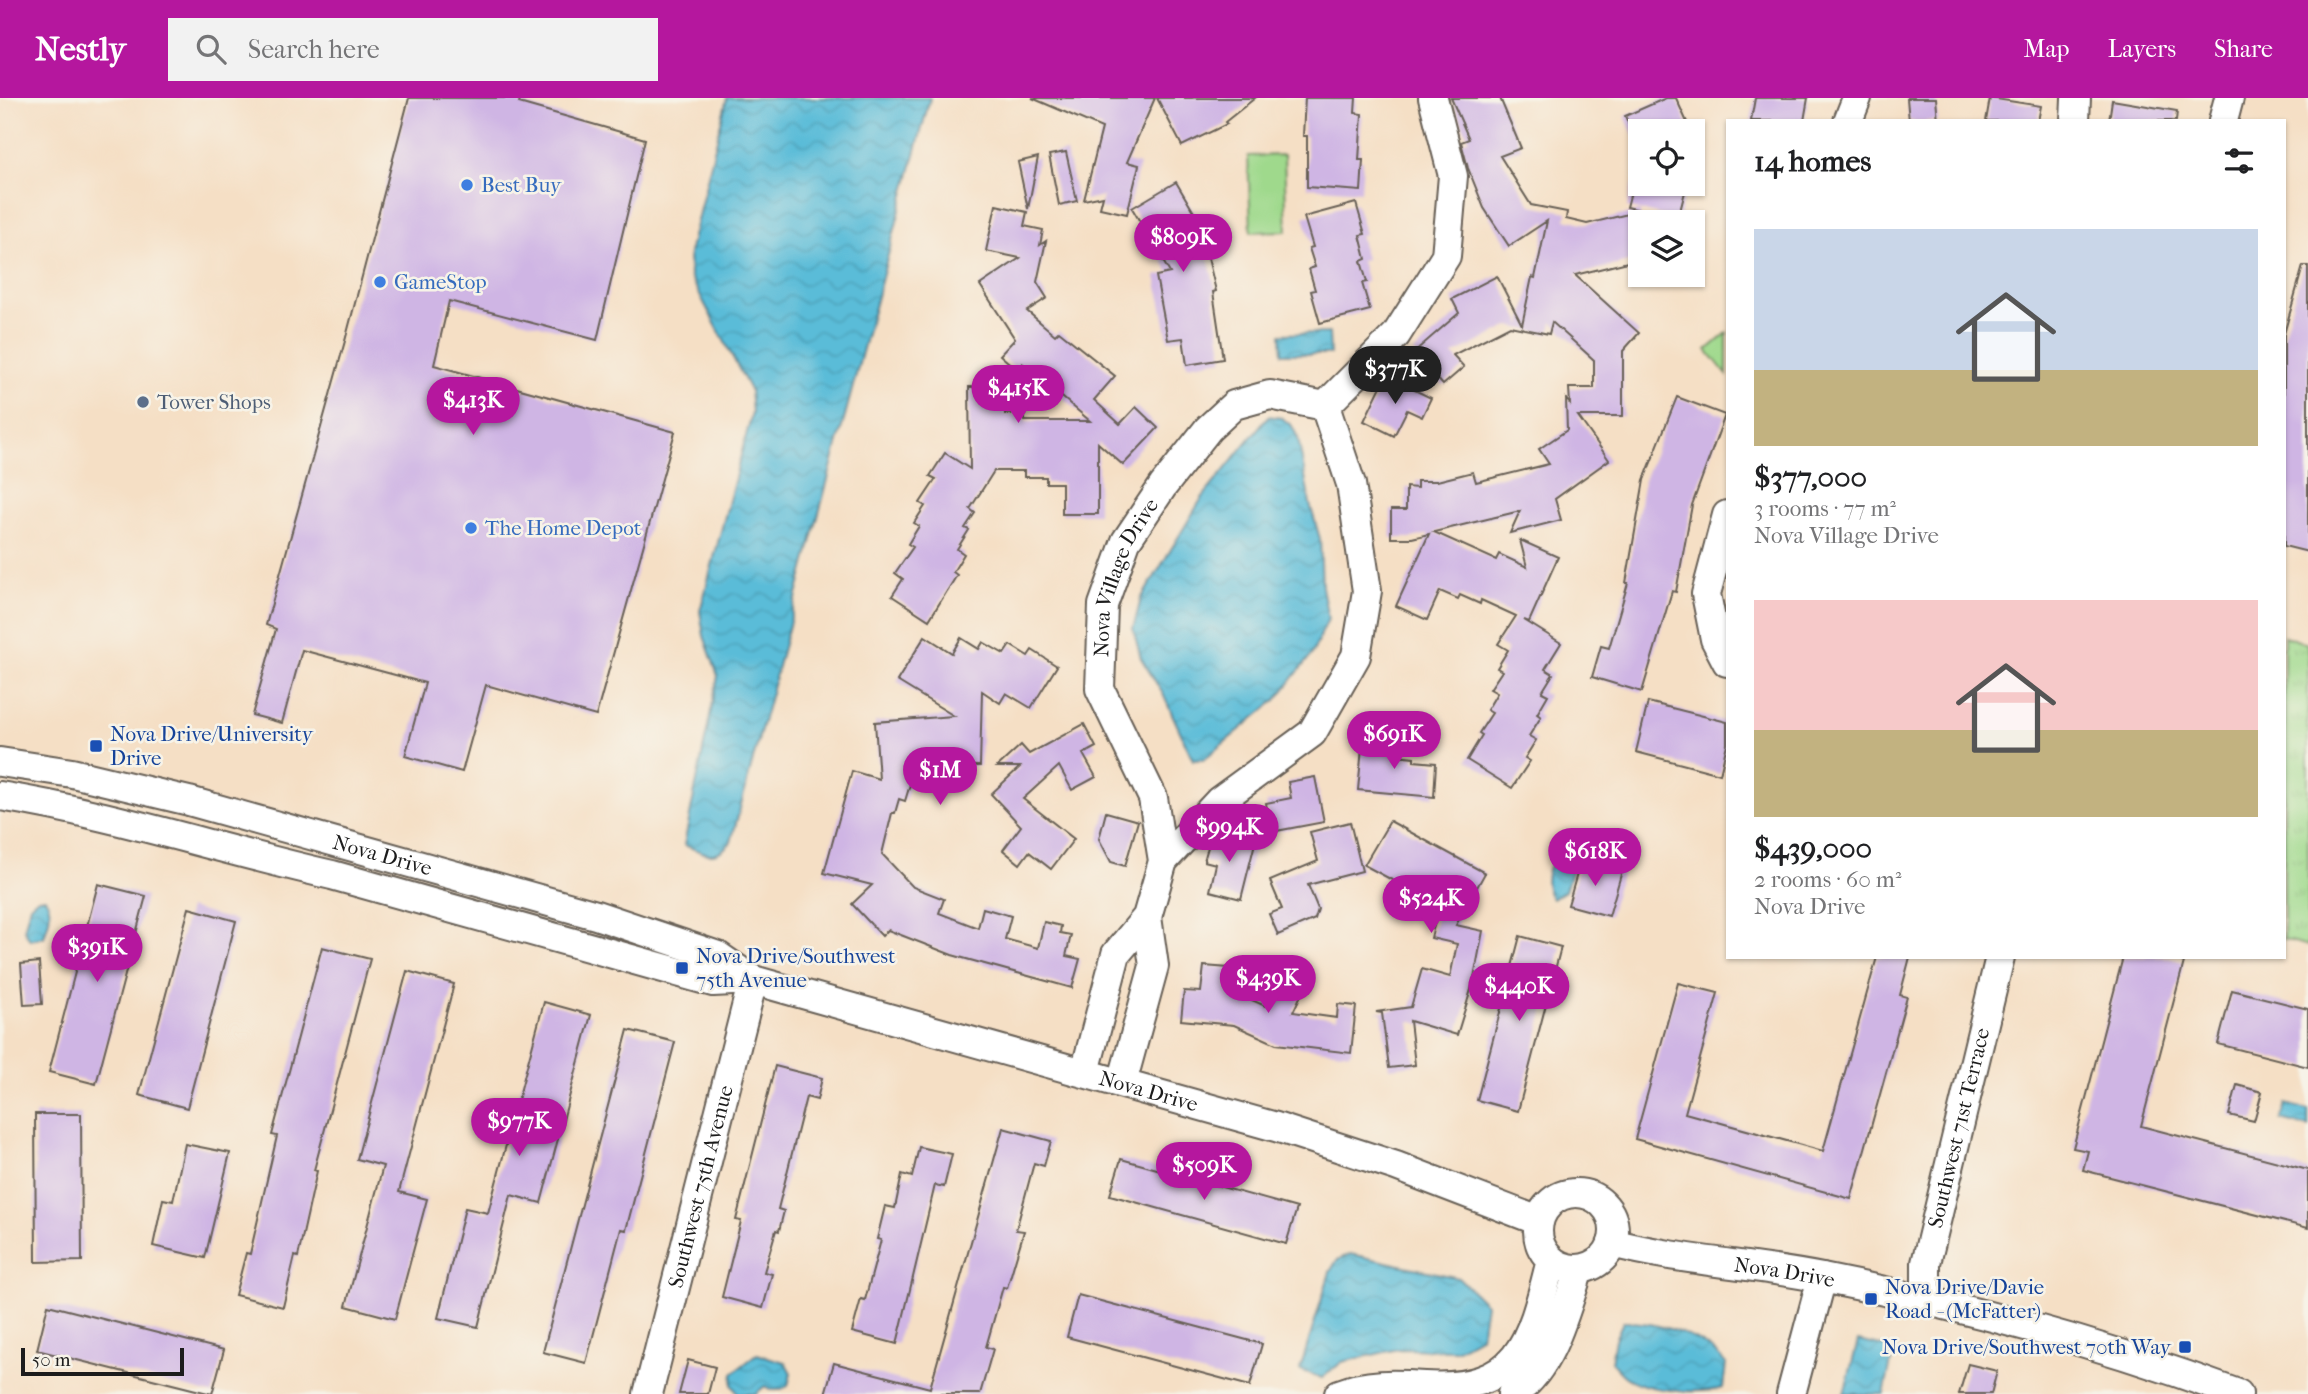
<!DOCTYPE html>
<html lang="en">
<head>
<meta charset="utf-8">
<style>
  body { margin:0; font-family:"IM FELL French Canon",serif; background:#f2f2f2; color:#202124; height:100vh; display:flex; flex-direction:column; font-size:26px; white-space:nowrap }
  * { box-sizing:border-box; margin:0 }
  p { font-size:23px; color:#757577 }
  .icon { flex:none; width:38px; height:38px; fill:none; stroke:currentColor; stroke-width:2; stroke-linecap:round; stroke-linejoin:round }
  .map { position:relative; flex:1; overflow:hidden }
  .details { position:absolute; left:1726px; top:21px; width:560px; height:840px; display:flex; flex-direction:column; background:#fff; border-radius:0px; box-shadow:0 2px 5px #0004 }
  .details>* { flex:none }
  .controls { position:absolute; left:1628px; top:21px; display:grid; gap:14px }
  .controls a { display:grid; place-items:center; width:77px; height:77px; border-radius:0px; background:#fff; box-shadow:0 2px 5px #0004; font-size:35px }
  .scale { position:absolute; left:21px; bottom:18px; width:163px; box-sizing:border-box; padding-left:7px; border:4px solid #1c1c1c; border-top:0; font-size:19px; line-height:24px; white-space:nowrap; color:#1c1c1c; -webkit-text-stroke:5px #f7f3e8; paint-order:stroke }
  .price { position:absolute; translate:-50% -60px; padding:0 16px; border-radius:24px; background:#b5179e; color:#fff; font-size:23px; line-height:46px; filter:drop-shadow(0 2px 4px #0008) }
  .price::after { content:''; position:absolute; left:50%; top:42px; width:21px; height:16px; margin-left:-10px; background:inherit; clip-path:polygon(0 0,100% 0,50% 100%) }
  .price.on { background:#222; color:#fff }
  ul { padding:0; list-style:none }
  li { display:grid; align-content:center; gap:14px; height:371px; padding:0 28px }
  li span { display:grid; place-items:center; height:217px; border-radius:0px; color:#555 }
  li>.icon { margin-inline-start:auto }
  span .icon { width:126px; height:126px; fill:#fffc; stroke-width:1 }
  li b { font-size:30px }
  h2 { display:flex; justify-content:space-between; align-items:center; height:84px; padding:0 28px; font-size:30px }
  header { display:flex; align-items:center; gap:42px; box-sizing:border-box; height:98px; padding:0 35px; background:#b5179e; color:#fff }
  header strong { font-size:33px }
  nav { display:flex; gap:38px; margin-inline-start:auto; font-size:24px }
  .search { width:490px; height:63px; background:#f2f2f2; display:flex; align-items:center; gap:18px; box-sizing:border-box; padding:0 24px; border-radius:0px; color:#757577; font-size:26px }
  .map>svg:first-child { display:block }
  .grass { fill:url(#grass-tufts); stroke:#5e7a54; stroke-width:2 }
  .garden { fill:#9fd98c; stroke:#5e7a54; stroke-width:2 }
  .water { fill:url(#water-waves); stroke:#3b6c7a; stroke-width:2 }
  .building { fill:#cfb5e4 }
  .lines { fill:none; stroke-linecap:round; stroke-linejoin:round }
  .minor-casing { stroke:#686057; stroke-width:32 }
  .minor { stroke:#fff; stroke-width:28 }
  .shop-dot { fill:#3f7fe0; stroke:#f7f3e8; stroke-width:2.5 }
  .service-dot { fill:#5c6f8a; stroke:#f7f3e8; stroke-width:2.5 }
  .transit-dot { fill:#1a4fb4; stroke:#f7f3e8; stroke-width:2.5 }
  .labels { text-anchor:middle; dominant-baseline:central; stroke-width:5; stroke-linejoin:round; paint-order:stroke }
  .shop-label { font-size:21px; fill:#366cbe; stroke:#f7f3e8; text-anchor:start }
  .service-label { font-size:21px; fill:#4e5e75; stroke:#f7f3e8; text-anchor:start }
  .street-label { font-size:21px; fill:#1c1c1c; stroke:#f7f3e8 }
  .transit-label { font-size:21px; fill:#164399; stroke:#f7f3e8; text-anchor:start }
</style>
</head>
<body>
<header>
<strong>Nestly</strong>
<div class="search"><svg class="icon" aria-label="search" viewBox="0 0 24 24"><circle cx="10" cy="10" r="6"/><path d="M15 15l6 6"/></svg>Search here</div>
<nav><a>Map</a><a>Layers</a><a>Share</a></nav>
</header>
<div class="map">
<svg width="2308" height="1296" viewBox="0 0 2308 1296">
  <defs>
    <pattern id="grass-tufts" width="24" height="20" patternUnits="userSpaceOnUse" patternTransform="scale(1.75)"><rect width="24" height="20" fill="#9fd98c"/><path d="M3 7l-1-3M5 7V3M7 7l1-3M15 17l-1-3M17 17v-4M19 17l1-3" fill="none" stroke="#88ba78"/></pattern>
    <pattern id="water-waves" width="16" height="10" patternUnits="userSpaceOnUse" patternTransform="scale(1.75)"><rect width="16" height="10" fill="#5abcd8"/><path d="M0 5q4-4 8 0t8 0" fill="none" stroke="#4ea1b9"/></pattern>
  </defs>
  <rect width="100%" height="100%" fill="#f7f3e8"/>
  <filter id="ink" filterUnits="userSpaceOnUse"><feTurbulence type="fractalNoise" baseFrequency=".0143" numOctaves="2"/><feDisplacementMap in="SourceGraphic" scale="14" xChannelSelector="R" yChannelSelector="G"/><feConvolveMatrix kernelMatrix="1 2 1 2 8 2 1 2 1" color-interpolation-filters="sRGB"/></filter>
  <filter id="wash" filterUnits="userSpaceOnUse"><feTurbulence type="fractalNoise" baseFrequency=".00686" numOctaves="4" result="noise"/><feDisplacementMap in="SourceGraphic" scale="28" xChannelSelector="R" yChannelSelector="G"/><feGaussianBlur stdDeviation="1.57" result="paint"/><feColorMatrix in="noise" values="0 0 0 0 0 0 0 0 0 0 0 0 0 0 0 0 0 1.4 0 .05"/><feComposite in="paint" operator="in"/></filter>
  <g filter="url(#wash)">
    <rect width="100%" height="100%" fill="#f5dfc5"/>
    <polygon class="grass" points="2284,538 2308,546 2308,848 2284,841"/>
    <g class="garden">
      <polygon points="1284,57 1287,133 1251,134 1248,58"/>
      <polygon points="1727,235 1727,277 1707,252"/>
    </g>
    <g class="water">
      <path d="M727,0H930L731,744C713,764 706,755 684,747L718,578L704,538L700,513L752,315L750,292L690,178L689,155Z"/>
      <polygon points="1329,235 1330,256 1282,256 1281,236"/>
      <polygon points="1268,318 1282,320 1292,328 1298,340 1310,406 1320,441 1322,489 1328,521 1312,556 1276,602 1203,662 1193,662 1163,596 1141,560 1133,531 1141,501 1202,400"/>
      <path d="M1561,757L1568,761L1572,771L1565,793L1552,801C1542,787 1545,765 1561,757Z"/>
      <path d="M38,800H45C54,812 48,826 44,839L30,842L24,832L30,807Z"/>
      <polygon points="2286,1006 2308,1012 2308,1029 2281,1022"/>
      <polygon points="1350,1156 1459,1180 1486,1206 1481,1238 1456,1252 1398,1251 1342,1264 1322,1280 1300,1272 1330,1174 1337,1162"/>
      <path d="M1623,1224C1657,1223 1704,1238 1726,1266L1723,1290C1698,1296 1651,1294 1627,1280C1621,1276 1616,1269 1611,1264L1615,1241Z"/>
      <polygon points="1858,1243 1894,1251 1884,1296 1844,1296"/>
      <path d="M757,1256L785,1264L791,1275L788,1288C779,1293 773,1294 765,1288L755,1296H738L732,1287L733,1275Z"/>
    </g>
    <g id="blocks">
      <g class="building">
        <polygon points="409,0 520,0 519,5 645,41 597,242 449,203 434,267 675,334 596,618 486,587 462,674 405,658 425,585 302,552 282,625 252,617 276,531 266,527 345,243"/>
        <polygon points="1032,0 1155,0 1127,64 1139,67 1127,116 1100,110 1103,98 1084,102 1102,30"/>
        <polygon points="1157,0 1255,0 1225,24 1227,26 1182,48"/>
        <polygon points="1305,0 1356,0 1355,15 1362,16 1359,62 1363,62 1361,93 1307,89 1307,38 1303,38"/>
        <polygon points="1451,0 1500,0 1521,50 1500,58 1531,107 1567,114 1566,121 1587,126 1640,113 1640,161 1575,177 1639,235 1623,253 1623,318 1578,318 1609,362 1555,401 1561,422 1510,435 1520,413 1434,434 1496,462 1499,456 1527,469 1520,442 1558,459 1529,524 1524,522 1561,545 1545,571 1553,576 1542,594 1548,597 1537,616 1541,619 1529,638 1536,642 1525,660 1530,663 1512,690 1467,662 1482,637 1479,635 1492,615 1487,612 1497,595 1490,591 1502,573 1497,570 1508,552 1498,546 1516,518 1481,502 1480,506 1460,497 1458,501 1440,493 1427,522 1396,508 1429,436 1412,440 1391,440 1391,412 1406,412 1406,389 1417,390 1417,383 1437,383 1473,374 1476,384 1549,366 1539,351 1567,332 1566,301 1570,306 1569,290 1594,290 1594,262 1552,224 1549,236 1510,228 1453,257 1464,269 1443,287 1414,254 1459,215 1452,201 1497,178 1522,227 1532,179 1535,180 1547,123 1509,148 1484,110 1468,70 1461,44 1469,41"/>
        <polygon points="1666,0 1676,0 1691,33 1640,33 1640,38 1635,40 1625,18"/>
        <polygon points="1755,0 1808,0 1804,23 1751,23"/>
        <polygon points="1907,0 1936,0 1938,23 1909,23"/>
        <polygon points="1990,0 2041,8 2038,23 1986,23"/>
        <polygon points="2112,2 2177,13 2176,23 2109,23"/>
        <polygon points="1066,54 1077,103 1059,107 1049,57"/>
        <polygon points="1038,59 1028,111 1018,64"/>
        <polygon points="1176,84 1199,123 1216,193 1213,194 1223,261 1187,267 1183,240 1168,242 1156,178 1170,175 1132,110"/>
        <polygon points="1633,86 1687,86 1678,121 1627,109"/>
        <polygon points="1356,105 1365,136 1360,137 1366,161 1361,163 1367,184 1362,185 1370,212 1320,225 1311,193 1315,192 1309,171 1315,169 1309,150 1313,149 1304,119"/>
        <polygon points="996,107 1027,114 1024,128 1043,132 1040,147 1046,143 1037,184 1047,200 1027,213 1055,237 1059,233 1115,278 1094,302 1120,326 1136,309 1158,330 1123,367 1098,345 1098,416 1062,416 1062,385 1046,385 1046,379 1024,379 1024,373 994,373 970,411 975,415 965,430 969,432 957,451 964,456 953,474 957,477 929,522 892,498 903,481 895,475 913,449 908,446 919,428 914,425 925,408 920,405 936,381 930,378 945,355 970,371 969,289 1005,289 1005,316 1025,316 1025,323 1090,323 1023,266 1023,277 1000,257 1015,241 980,187 1020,160 986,153"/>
        <polygon points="2303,168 2308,168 2308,454 2284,448 2284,236"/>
        <polygon points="1386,278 1431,300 1422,319 1407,312 1394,338 1364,323"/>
        <polygon points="1677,299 1725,317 1692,407 1676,494 1672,493 1642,594 1592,579 1601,548 1609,550 1628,485 1626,485 1644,382"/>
        <polygon points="925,538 952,555 961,540 979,551 983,544 1004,556 1010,547 1028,558 1032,552 1057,568 1031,610 1006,595 1000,605 982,593 980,668 950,668 950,665 916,667 905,703 899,701 895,715 892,715 882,756 913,789 944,801 939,815 978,830 983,810 1011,818 1005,841 1038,850 1044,824 1061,828 1060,835 1071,837 1066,858 1080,861 1072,890 952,857 888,832 882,838 852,806 872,787 824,775 852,673 879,681 875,624 954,618 897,583"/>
        <polygon points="1648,604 1727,624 1727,646 1720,676 1636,654"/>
        <polygon points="1084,626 1096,649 1083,656 1096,679 1072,692 1059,668 1023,701 1074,741 1051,771 1029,754 1020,766 1003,752 1021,728 991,696 1020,669 997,669 1021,647 1029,656"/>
        <polygon points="1363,639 1397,643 1396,657 1414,659 1414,663 1436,665 1434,699 1358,692"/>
        <polygon points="1315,679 1324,724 1271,734 1266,705 1291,700 1288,684"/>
        <polygon points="1106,714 1138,723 1125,768 1111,764 1099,741"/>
        <polygon points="1390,723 1485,775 1456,827 1483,833 1473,885 1457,937 1410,923 1415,967 1389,970 1382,915 1376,914 1411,909 1422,871 1450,879 1457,846 1431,840 1439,807 1364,767"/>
        <polygon points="1350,724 1362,773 1308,787 1318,811 1315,821 1278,837 1269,816 1282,811 1270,783 1318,763 1310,734"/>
        <polygon points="1212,735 1255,745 1241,801 1210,793 1216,766 1204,763"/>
        <polygon points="1581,762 1622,773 1609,818 1568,807"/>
        <polygon points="98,786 146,798 96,986 49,974"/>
        <polygon points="189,810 236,823 187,1010 139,997"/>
        <polygon points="1520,838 1561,849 1518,1013 1477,1002"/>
        <polygon points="322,849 370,861 314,1072 317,1073 298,1159 295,1158 283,1209 235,1197 246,1155 250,1156 277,1038 272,1037"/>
        <polygon points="1877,859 1910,859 1900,897 1907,899 1851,1101 1635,1041 1678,885 1718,895 1685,1015 1823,1053"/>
        <polygon points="2123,859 2165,859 2184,864 2141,1028 2308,1072 2308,1130 2083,1072 2088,1053 2073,1050"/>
        <polygon points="39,864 42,906 24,907 21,866"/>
        <polygon points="1204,868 1229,870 1227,891 1265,908 1275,885 1301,897 1293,914 1337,920 1338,906 1356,908 1351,955 1276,946 1234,927 1181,922 1184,893 1201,894"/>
        <polygon points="407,873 454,886 399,1094 427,1101 395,1221 346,1208 383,1068 357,1061"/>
        <polygon points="2232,892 2308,911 2308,969 2218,946"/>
        <polygon points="544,904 591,917 541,1105 511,1097 478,1229 438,1220 465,1110 488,1115"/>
        <polygon points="628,932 675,944 626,1132 621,1131 586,1265 543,1254"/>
        <polygon points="775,968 822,980 817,1002 806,999 778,1111 784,1113 779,1133 776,1132 764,1174 772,1176 763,1210 722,1199 741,1123 736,1122"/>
        <polygon points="2237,987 2262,994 2254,1023 2229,1017"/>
        <polygon points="35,1016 81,1016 82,1163 36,1164"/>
        <polygon points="1003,1030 1051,1043 1044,1068 1034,1065 1016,1132 1024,1133 1007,1190 1003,1189 986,1249 993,1251 980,1296 825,1296 834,1265 930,1290"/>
        <polygon points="185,1046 230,1055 205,1160 153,1148 163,1101 173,1103"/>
        <polygon points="919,1049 952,1056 944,1089 935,1087 897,1246 852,1234 861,1201 865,1202 881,1142 877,1141 885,1108 895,1110 902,1076 912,1079"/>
        <polygon points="1121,1061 1297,1110 1286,1146 1110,1097"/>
        <polygon points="1078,1197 1262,1246 1250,1288 1067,1239"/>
        <polygon points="48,1207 224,1252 212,1296 37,1252"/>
        <polygon points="688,1262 715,1269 708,1296 679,1296"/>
        <polygon points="1968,1266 1997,1273 1991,1296 1959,1296"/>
      </g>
    </g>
  </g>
  <g filter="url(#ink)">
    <use href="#blocks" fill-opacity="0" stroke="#686057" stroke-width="2"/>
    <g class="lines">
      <g class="minor-casing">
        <g id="minor">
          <polyline points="1848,23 1857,0"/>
          <polyline points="2075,23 2076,0"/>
          <polyline points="2223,23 2229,0"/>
          <polyline points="1325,308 1396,237 1446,158 1453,78 1433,0"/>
          <polyline points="1727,417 1706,496 1715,541 1727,564"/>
          <path id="s1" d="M0,664L72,675L189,703L596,817L718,858L753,882"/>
          <path id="s2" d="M0,698C113,716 221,752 332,777L713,884L753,882L1276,1029L1396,1068L1539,1123"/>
          <path id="s3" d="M1085,974L1116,856L1147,819L1163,763L1153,700L1100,591L1103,507L1126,443L1163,388L1208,331L1234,307L1270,297L1325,308L1351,386L1367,493L1356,558L1312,635L1219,703L1163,763"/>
          <polyline points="1122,985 1154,868 1147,819"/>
          <circle cx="1576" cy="1133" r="38"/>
          <path id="s4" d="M1612,1145C1681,1163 1753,1166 1822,1180C1964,1208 2103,1246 2238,1296"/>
          <path id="s5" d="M1926,1203V1165L2000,859"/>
          <path id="s6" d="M648,1296L753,882"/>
          <path d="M1339,1296C1366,1285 1395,1286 1424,1288C1520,1294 1531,1243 1551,1162"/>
          <path d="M1512,1296C1551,1274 1566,1211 1579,1171"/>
          <polyline points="1791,1296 1822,1180"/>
        </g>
      </g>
      <use href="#minor" class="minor"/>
    </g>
  </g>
  <g class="shop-dot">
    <circle cx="467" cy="87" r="7"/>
    <circle cx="380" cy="184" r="7"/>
    <circle cx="471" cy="430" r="7"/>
  </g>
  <circle class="service-dot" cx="143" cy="304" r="7"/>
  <g class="transit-dot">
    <rect x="89" y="641" width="14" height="14" rx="3.5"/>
    <rect x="675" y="863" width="14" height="14" rx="3.5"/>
    <rect x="1864" y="1194" width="14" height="14" rx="3.5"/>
    <rect x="2178" y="1242" width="14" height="14" rx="3.5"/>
  </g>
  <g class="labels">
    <g class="shop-label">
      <text x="481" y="87">Best Buy</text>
      <text x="394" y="184">GameStop</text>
      <text x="485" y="430">The Home Depot</text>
    </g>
    <g class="service-label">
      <text x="157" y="304">Tower Shops</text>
    </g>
    <g class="street-label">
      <text stroke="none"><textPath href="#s3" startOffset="530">Nova Village Drive</textPath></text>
      <text stroke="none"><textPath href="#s1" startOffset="394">Nova Drive</textPath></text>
      <text stroke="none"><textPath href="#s2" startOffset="1188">Nova Drive</textPath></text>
      <text stroke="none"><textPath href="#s5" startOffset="177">Southwest 71st Terrace</textPath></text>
      <text stroke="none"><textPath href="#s6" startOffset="214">Southwest 75th Avenue</textPath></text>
      <text stroke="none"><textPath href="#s4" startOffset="175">Nova Drive</textPath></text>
    </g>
    <g class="transit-label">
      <text x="110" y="636">Nova Drive/University<tspan x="110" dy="24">Drive</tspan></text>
      <text x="696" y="858">Nova Drive/Southwest<tspan x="696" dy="24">75th Avenue</tspan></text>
      <text x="1885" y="1189">Nova Drive/Davie<tspan x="1885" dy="24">Road - (McFatter)</tspan></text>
      <text x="2171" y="1249" text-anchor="end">Nova Drive/Southwest 70th Way</text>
    </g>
  </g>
</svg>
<div class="controls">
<a><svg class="icon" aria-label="locate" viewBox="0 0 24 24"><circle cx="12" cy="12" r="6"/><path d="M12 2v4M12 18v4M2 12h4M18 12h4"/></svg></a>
<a><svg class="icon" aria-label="layers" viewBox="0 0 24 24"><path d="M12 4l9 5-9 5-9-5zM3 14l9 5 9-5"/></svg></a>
</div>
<div class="scale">50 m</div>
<b class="price" style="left:1183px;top:176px">$809K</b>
<b class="price on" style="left:1395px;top:308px">$377K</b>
<b class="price" style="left:1018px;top:327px">$415K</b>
<b class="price" style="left:473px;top:339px">$413K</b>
<b class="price" style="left:1394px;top:673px">$691K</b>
<b class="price" style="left:940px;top:709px">$1M</b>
<b class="price" style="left:1229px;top:766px">$994K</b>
<b class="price" style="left:1595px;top:790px">$618K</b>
<b class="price" style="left:1431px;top:837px">$524K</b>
<b class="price" style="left:97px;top:886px">$391K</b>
<b class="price" style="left:1268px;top:917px">$439K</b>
<b class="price" style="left:1519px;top:925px">$440K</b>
<b class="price" style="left:519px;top:1060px">$977K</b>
<b class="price" style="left:1204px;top:1104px">$509K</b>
<section class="details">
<h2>14 homes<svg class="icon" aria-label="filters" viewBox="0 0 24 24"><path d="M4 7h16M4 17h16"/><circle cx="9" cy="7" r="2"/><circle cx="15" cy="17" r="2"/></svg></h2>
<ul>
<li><span style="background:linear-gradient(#c9d6e8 65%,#c2b280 0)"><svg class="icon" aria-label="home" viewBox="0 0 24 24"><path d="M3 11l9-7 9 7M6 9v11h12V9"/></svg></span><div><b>$377,000</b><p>3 rooms · 77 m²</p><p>Nova Village Drive</p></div></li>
<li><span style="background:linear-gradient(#f6c9c9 60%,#c2b280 0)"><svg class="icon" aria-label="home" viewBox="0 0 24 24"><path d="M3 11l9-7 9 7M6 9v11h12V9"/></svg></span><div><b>$439,000</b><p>2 rooms · 60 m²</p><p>Nova Drive</p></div></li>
</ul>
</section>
</div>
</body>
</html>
